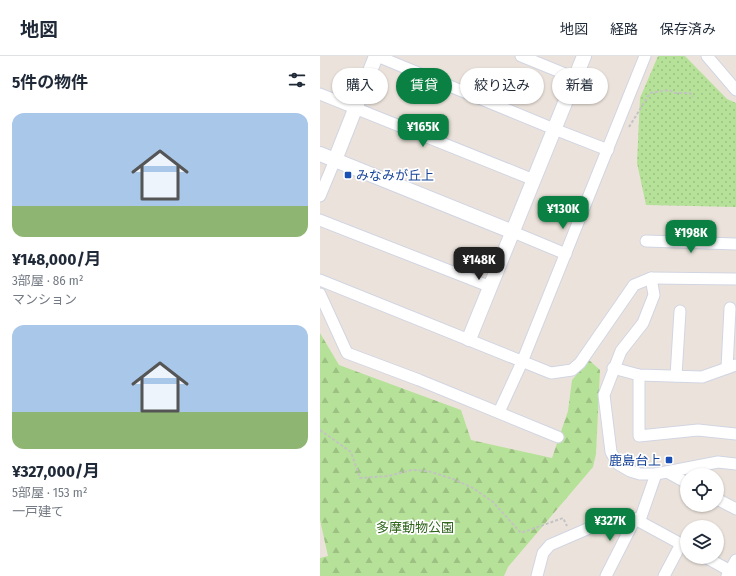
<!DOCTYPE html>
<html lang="ja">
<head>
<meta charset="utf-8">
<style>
  body { margin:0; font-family:"Fira Sans Condensed","Noto Sans JP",sans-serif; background:#f2f2f3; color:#1f2937; height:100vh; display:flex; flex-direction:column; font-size:15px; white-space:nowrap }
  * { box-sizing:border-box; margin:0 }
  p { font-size:13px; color:#747a83 }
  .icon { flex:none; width:22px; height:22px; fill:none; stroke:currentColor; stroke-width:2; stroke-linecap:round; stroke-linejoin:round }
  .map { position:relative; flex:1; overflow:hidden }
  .side { display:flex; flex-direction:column; background:#fff; width:320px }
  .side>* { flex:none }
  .banner { position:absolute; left:12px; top:12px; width:344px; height:36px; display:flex; gap:8px }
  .fabs { position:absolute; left:360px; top:412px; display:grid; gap:8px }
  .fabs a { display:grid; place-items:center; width:44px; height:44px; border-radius:50%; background:#fff; box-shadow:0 1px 3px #0004; font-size:20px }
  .price { position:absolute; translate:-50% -34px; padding:0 9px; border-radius:8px; background:#0b8043; color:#fff; font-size:13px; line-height:26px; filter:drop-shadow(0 1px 2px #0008) }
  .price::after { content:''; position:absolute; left:50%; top:24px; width:12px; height:9px; margin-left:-6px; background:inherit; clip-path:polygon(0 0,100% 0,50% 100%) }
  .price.current { background:#222; color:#fff }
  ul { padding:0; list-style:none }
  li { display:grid; align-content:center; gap:8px; height:212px; padding:0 12px }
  li span { display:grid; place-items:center; height:124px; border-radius:12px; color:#555 }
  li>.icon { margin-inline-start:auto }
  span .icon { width:72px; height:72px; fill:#fffc; stroke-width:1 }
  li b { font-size:17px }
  h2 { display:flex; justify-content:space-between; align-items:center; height:48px; padding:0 12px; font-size:17px }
  .pill { padding:0 14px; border-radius:18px; background:#fff; box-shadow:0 1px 3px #0004; font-size:14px; line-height:36px }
  .pill.current { background:#0b8043; color:#fff }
  header { display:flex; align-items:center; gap:24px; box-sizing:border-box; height:56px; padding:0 20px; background:#fff; border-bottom:1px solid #e0e1e3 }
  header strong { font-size:19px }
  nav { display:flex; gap:22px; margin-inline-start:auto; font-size:14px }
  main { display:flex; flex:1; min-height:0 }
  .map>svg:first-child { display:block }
  .grass { fill:url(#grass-dots) }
  .forest { fill:url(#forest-firs) }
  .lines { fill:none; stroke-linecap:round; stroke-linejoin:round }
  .minor-casing { stroke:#d1d5e2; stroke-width:13 }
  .tertiary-casing { stroke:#d1d5e2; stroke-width:16 }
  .path { stroke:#c3c3c3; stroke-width:2; stroke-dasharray:3 2; stroke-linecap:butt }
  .minor { stroke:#fff; stroke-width:11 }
  .tertiary { stroke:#fff; stroke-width:14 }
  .transit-dot { fill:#1a4fb4; stroke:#fff; stroke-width:1.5 }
  .labels { text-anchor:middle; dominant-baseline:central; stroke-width:3.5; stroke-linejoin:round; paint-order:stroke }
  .transit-label { font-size:13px; fill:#164399; stroke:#fff; text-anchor:start }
  .park-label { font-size:13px; fill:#2f651b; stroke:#fff }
</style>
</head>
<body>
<header>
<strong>地図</strong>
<nav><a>地図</a><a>経路</a><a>保存済み</a></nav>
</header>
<main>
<section class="side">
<h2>5件の物件<svg class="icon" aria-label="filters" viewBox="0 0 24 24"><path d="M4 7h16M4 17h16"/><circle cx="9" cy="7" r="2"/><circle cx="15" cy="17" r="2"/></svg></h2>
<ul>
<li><span style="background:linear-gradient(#a9c7e8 75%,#8fb573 0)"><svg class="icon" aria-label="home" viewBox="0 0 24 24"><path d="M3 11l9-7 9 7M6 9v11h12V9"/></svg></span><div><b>¥148,000/月</b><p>3部屋 · 86 m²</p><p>マンション</p></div></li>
<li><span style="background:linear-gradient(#a9c7e8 70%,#8fb573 0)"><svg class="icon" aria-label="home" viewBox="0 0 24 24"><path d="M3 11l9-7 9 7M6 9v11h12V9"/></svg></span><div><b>¥327,000/月</b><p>5部屋 · 153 m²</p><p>一戸建て</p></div></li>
</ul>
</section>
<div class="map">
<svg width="416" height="520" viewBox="0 0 416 520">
  <defs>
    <pattern id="grass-dots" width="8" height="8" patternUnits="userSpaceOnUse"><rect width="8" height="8" fill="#b6e198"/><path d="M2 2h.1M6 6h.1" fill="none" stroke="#9cc183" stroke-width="1.8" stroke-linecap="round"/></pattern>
    <pattern id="forest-firs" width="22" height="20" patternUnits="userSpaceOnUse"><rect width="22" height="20" fill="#b6e198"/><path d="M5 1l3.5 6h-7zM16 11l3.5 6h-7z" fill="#9cc183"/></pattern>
  </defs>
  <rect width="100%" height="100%" fill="#ebe3db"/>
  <polygon class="grass" points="338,0 365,0 407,43 416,47 416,151 326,149 317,107 320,42"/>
  <polygon class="forest" points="0,277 19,309 141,354 151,384 232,402 248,355 252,324 269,304 280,314 276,398 273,411 188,511 184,520 0,520 0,502 8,500 0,464"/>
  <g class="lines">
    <g class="minor-casing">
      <g id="minor">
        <polyline points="57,0 234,73 288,94"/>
        <polyline points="201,0 255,22"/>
        <polyline points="387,0 416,34"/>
        <polyline points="0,38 214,124"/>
        <polyline points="0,140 15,104"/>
        <polyline points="0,164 171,231"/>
        <polyline points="193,176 246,198"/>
        <polyline points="326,185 416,188"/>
        <polyline points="331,222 416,223"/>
        <polyline points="0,224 231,317 252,314 260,307 314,229 331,222 334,239 323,267 301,295 284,339 291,396 298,408 310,415 320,418 336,418 398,406 416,408"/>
        <polyline points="0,238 27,297 99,324 238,381"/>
        <polyline points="293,312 319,319 382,321 416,309"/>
        <polyline points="407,312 410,252"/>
        <polyline points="319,319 319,380 378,374 416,378"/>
        <polyline points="356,320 360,255"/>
        <polyline points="179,356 202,306 325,0"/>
        <polyline points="347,416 367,427"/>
        <polyline points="397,443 416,453"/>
        <polyline points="385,501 416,518"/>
        <polyline points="217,520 223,497 230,489 295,461 315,463 321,461 336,418"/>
        <polyline points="286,520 315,463 361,488 344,520"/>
        <polyline points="407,520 416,504"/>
      </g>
    </g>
    <g class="tertiary-casing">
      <g id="tertiary">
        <polyline points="0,98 193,176"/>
        <polyline points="15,104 56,0"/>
        <polyline points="149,283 264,0"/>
      </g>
    </g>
    <g class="path">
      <polyline points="309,71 330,37 349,34 354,37 370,37 373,41"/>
      <polyline points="0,374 31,396 40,422 68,420 92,414 108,415 133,423 153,432 173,446 201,477 243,462 247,470"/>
    </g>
    <use href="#minor" class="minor"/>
    <use href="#tertiary" class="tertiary"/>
  </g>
  <g class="transit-dot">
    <rect x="24" y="115" width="8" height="8" rx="2"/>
    <rect x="345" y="400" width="8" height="8" rx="2"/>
  </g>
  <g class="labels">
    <g class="transit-label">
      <text x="36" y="119">みなみが丘上</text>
      <text x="341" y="404" text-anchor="end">鹿島台上</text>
    </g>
    <g class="park-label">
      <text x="95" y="471">多摩動物公園</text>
    </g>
  </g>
</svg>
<div class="fabs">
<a><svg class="icon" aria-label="locate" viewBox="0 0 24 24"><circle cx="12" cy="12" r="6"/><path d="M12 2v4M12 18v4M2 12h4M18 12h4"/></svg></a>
<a><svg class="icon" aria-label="layers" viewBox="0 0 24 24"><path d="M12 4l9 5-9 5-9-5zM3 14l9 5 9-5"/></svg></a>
</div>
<b class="price" style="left:103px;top:92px">¥165K</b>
<b class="price" style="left:243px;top:174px">¥130K</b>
<b class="price" style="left:371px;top:198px">¥198K</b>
<b class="price current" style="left:159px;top:225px">¥148K</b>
<b class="price" style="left:290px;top:486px">¥327K</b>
<div class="banner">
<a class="pill">購入</a>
<a class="pill current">賃貸</a>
<a class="pill">絞り込み</a>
<a class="pill">新着</a>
</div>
</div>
</main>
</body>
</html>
